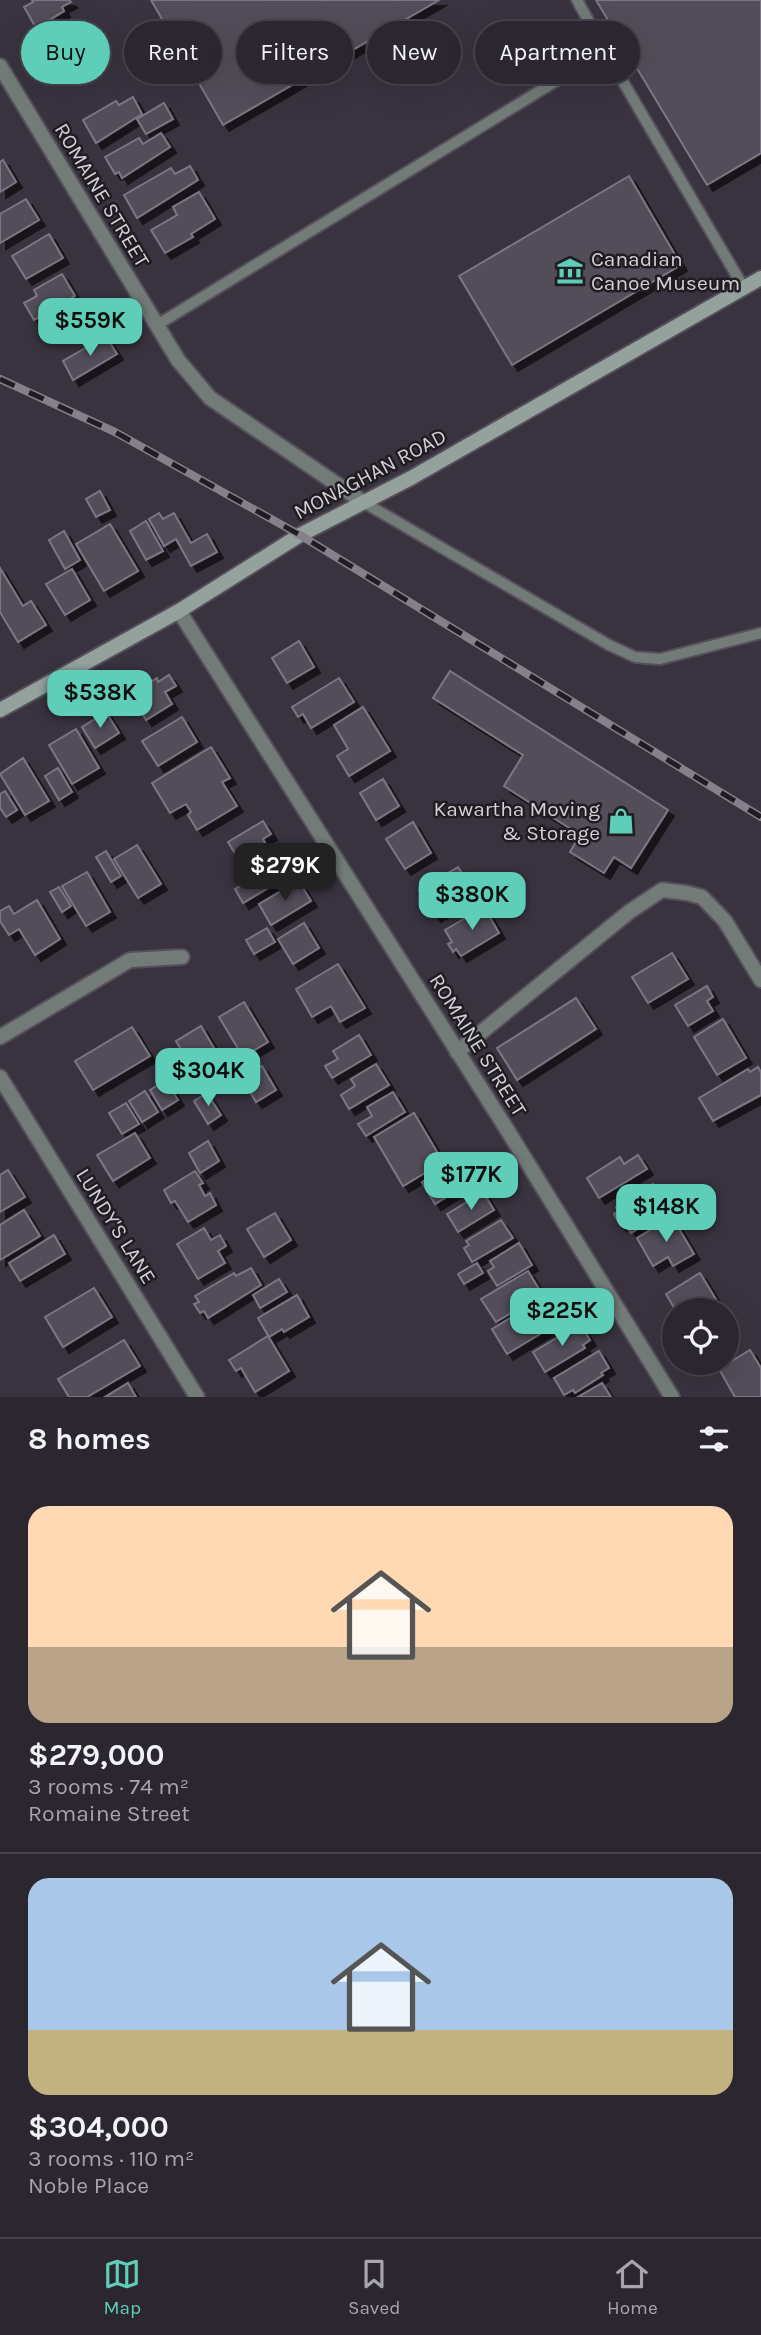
<!DOCTYPE html>
<html lang="en">
<head>
<meta charset="utf-8">
<style>
  body { margin:0; font-family:Karla,sans-serif; background:#37323c; color:#f1f3f6; height:100vh; display:flex; flex-direction:column; font-size:26px; white-space:nowrap }
  * { box-sizing:border-box; margin:0 }
  p { font-size:23px; color:#a6a5ab }
  .icon { flex:none; width:38px; height:38px; fill:none; stroke:currentColor; stroke-width:2; stroke-linecap:round; stroke-linejoin:round }
  .map { position:relative; height:1397px; overflow:hidden }
  .drawer { display:flex; flex-direction:column; background:#2b2630; flex:1 }
  .drawer>* { flex:none }
  .guide { position:absolute; left:21px; top:21px; width:719px; height:63px; display:flex; gap:14px }
  .controls { position:absolute; left:662px; top:1298px; display:grid; gap:14px }
  .controls a { display:grid; place-items:center; width:77px; height:77px; border-radius:50%; background:#2b2630; box-shadow:0 7px 28px #0002,0 0 0 2px #47434c; font-size:35px }
  .price { position:absolute; translate:-50% -60px; padding:0 16px; border-radius:14px; background:#5eceb8; color:#111; font-size:23px; line-height:46px; filter:drop-shadow(0 2px 4px #0008) }
  .price::after { content:''; position:absolute; left:50%; top:42px; width:21px; height:16px; margin-left:-10px; background:inherit; clip-path:polygon(0 0,100% 0,50% 100%) }
  .price.selected { background:#222; color:#fff }
  ul { padding:0; list-style:none }
  li { display:grid; align-content:center; gap:14px; height:371px; padding:0 28px }
  li+li { border-top:2px solid #47434c }
  li span { display:grid; place-items:center; height:217px; border-radius:21px; color:#555 }
  li>.icon { margin-inline-start:auto }
  span .icon { width:126px; height:126px; fill:#fffc; stroke-width:1 }
  li b { font-size:30px }
  h2 { display:flex; justify-content:space-between; align-items:center; height:84px; padding:0 28px; font-size:30px }
  .pill { padding:0 24px; border-radius:32px; background:#2b2630; box-shadow:0 7px 28px #0002,0 0 0 2px #47434c; font-size:24px; line-height:63px }
  .pill.selected { background:#5eceb8; color:#111 }
  .dock { display:flex; justify-content:space-around; align-items:center; height:98px; border-top:2px solid #47434c; background:#2b2630; font-size:19px; color:#a6a5ab }
  .dock a { display:grid; justify-items:center; gap:4px }
  .dock .selected { color:#5eceb8 }
  .map>svg:first-child { display:block }
  .building { fill:#534d5a; stroke:#7c7684; stroke-width:2; filter:url(#shadow) }
  .lines { fill:none; stroke-linecap:round; stroke-linejoin:round }
  .lane-casing { stroke:#554f5b; stroke-width:14 }
  .street-casing { stroke:#554f5b; stroke-width:18 }
  .secondary-casing { stroke:#554f5b; stroke-width:18 }
  .lane { stroke:#727b78; stroke-width:10 }
  .street { stroke:#727b78; stroke-width:14 }
  .secondary { stroke:#94a19d; stroke-width:14 }
  .rail-casing { stroke:#85808b; stroke-width:8 }
  .rail { stroke:#1f1c22; stroke-width:5; stroke-dasharray:16; stroke-linecap:butt }
  .labels { text-anchor:middle; dominant-baseline:central; stroke-width:5; stroke-linejoin:round; paint-order:stroke }
  .street-label { font-size:21px; fill:#d3cfd7; stroke:#1f1c22 }
  .poi-label { font-size:21px; fill:#d3cfd7; stroke:#1f1c22; text-anchor:start }
</style>
</head>
<body>
<div class="map">
<svg width="761" height="1397" viewBox="0 0 761 1397">
  <defs>
    <filter id="shadow"><feDropShadow dx="6" dy="6" stdDeviation="0" flood-color="#0009"/></filter>
  </defs>
  <rect width="100%" height="100%" fill="#393340"/>
  <g class="building">
    <polygon points="32,0 69,0 71,2 62,7 64,11 36,28 24,7 33,2"/>
    <polygon points="151,0 439,0 223,125"/>
    <polygon points="596,0 761,0 761,153 707,185"/>
    <polygon points="83,22 97,45 54,70 41,46"/>
    <polygon points="133,97 142,114 96,143 83,120 116,101 119,105"/>
    <polygon points="164,103 173,119 146,134 137,119"/>
    <polygon points="161,133 170,147 122,178 119,172 115,174 105,157 139,138 143,144"/>
    <polygon points="3,160 16,182 0,192 0,162"/>
    <polygon points="190,166 198,180 137,218 124,195 171,168 175,174"/>
    <polygon points="629,176 681,265 512,365 459,276"/>
    <polygon points="199,192 215,219 191,234 193,237 165,253 151,230 177,215 173,207"/>
    <polygon points="26,199 39,220 0,243 0,214"/>
    <polygon points="49,234 63,258 26,279 12,256"/>
    <polygon points="62,274 75,296 34,320 24,303 37,296 34,290"/>
    <polygon points="106,336 117,354 73,380 63,361"/>
    <polygon points="100,491 110,510 96,517 86,499"/>
    <polygon points="159,513 163,519 174,513 191,543 207,534 217,552 191,566 176,539 164,546 149,519"/>
    <polygon points="146,521 163,551 146,560 130,531"/>
    <polygon points="110,524 138,571 104,591 76,544"/>
    <polygon points="64,531 80,560 65,569 49,540"/>
    <polygon points="0,568 23,606 31,601 46,625 18,642 0,612"/>
    <polygon points="72,569 90,600 65,615 46,584"/>
    <polygon points="299,641 314,667 287,683 272,658"/>
    <polygon points="450,671 668,810 631,868 614,857 604,873 570,852 580,835 504,786 523,755 433,698"/>
    <polygon points="169,675 176,686 165,692 172,704 146,720 131,694 157,678 158,682"/>
    <polygon points="339,678 354,702 311,728 303,714 298,717 292,707"/>
    <polygon points="363,707 390,751 349,776 337,756 348,749 334,725"/>
    <polygon points="106,712 119,733 95,748 82,727"/>
    <polygon points="182,717 197,742 158,766 142,741"/>
    <polygon points="76,729 99,768 72,784 49,745"/>
    <polygon points="211,747 230,778 222,782 237,806 197,830 188,815 191,812 186,804 170,813 152,783"/>
    <polygon points="23,758 49,801 25,815 0,774"/>
    <polygon points="58,768 72,792 59,800 45,776"/>
    <polygon points="383,779 399,806 376,820 360,793"/>
    <polygon points="5,791 17,810 6,817 0,808 0,794"/>
    <polygon points="263,821 271,834 263,839 269,850 242,865 228,842"/>
    <polygon points="413,822 431,853 405,869 386,839"/>
    <polygon points="137,845 161,884 138,898 114,859"/>
    <polygon points="106,851 121,876 111,882 96,857"/>
    <polygon points="281,855 292,874 243,903 235,889 247,882 243,875 271,857 273,860"/>
    <polygon points="458,867 474,893 435,916 419,890"/>
    <polygon points="87,872 110,912 86,926 62,886"/>
    <polygon points="300,883 311,901 271,925 259,904 288,887 289,890"/>
    <polygon points="59,887 71,906 62,912 50,892"/>
    <polygon points="37,900 60,939 35,955 19,929 9,935 0,921 0,911 9,906 14,914"/>
    <polygon points="484,907 499,933 461,956 456,949 453,952 448,944 452,942 445,930"/>
    <polygon points="304,923 319,948 293,964 278,939"/>
    <polygon points="267,928 275,942 254,954 246,940"/>
    <polygon points="672,953 688,979 648,1003 632,977"/>
    <polygon points="338,964 365,1008 340,1022 331,1006 312,1017 296,989"/>
    <polygon points="707,986 713,997 707,1001 713,1011 688,1026 675,1005"/>
    <polygon points="576,998 596,1029 517,1080 497,1048"/>
    <polygon points="244,1002 268,1042 243,1057 219,1017"/>
    <polygon points="723,1019 746,1058 717,1075 694,1037"/>
    <polygon points="201,1026 224,1065 199,1080 176,1041"/>
    <polygon points="132,1027 150,1056 93,1090 75,1061"/>
    <polygon points="359,1035 371,1055 332,1078 325,1066 338,1059 333,1051"/>
    <polygon points="376,1064 389,1085 349,1109 341,1095 355,1086 351,1079"/>
    <polygon points="262,1066 276,1090 256,1102 242,1078"/>
    <polygon points="758,1067 761,1072 761,1095 713,1121 699,1098 748,1069 750,1072"/>
    <polygon points="166,1080 178,1100 162,1110 150,1090"/>
    <polygon points="145,1091 158,1112 142,1122 129,1101"/>
    <polygon points="393,1092 405,1112 366,1136 358,1124 372,1116 367,1107"/>
    <polygon points="207,1093 221,1115 208,1124 194,1101"/>
    <polygon points="126,1103 139,1124 122,1134 109,1113"/>
    <polygon points="414,1113 443,1162 403,1186 374,1137"/>
    <polygon points="135,1133 150,1158 113,1181 97,1155"/>
    <polygon points="208,1141 219,1161 200,1173 189,1153"/>
    <polygon points="638,1155 647,1169 599,1198 587,1178 620,1157 624,1164"/>
    <polygon points="464,1157 477,1178 435,1204 422,1182"/>
    <polygon points="8,1170 25,1197 0,1212 0,1175"/>
    <polygon points="195,1171 203,1183 199,1185 205,1196 210,1193 216,1205 188,1222 175,1201 171,1203 164,1190"/>
    <polygon points="653,1184 669,1210 631,1233 625,1221 620,1225 614,1214 618,1211 616,1207"/>
    <polygon points="483,1192 494,1210 458,1232 447,1214"/>
    <polygon points="24,1210 40,1236 0,1260 0,1225"/>
    <polygon points="275,1213 291,1240 264,1257 247,1229"/>
    <polygon points="672,1217 694,1254 673,1266 668,1257 653,1266 637,1238"/>
    <polygon points="501,1220 513,1238 472,1262 464,1248 469,1245 466,1241"/>
    <polygon points="204,1228 211,1240 220,1235 226,1246 218,1251 225,1263 198,1279 177,1244"/>
    <polygon points="54,1235 65,1254 20,1281 9,1263"/>
    <polygon points="519,1243 532,1265 497,1286 488,1271 494,1267 490,1261"/>
    <polygon points="477,1263 483,1273 464,1284 458,1274"/>
    <polygon points="251,1268 261,1285 208,1318 204,1311 200,1313 194,1304 199,1302 195,1296 234,1273 236,1276"/>
    <polygon points="528,1271 542,1294 496,1322 481,1299"/>
    <polygon points="700,1273 723,1311 676,1311 666,1294"/>
    <polygon points="279,1279 287,1292 260,1308 253,1295"/>
    <polygon points="94,1288 112,1317 63,1347 45,1317"/>
    <polygon points="297,1295 309,1317 284,1332 282,1329 269,1337 258,1318"/>
    <polygon points="535,1303 550,1328 507,1354 492,1329"/>
    <polygon points="580,1324 590,1340 583,1345 585,1348 545,1372 533,1352"/>
    <polygon points="268,1336 289,1371 255,1392 241,1368 236,1371 229,1360"/>
    <polygon points="124,1340 140,1366 87,1397 69,1397 58,1379"/>
    <polygon points="750,1350 761,1368 761,1397 735,1397 719,1369"/>
    <polygon points="599,1351 609,1368 601,1373 603,1375 575,1393 573,1390 564,1395 554,1378"/>
    <polygon points="128,1383 136,1397 105,1397"/>
    <polygon points="602,1383 611,1397 578,1397"/>
  </g>
  <g class="lines">
    <g class="lane-casing">
      <g id="lane">
        <polyline points="577,0 605,51 744,288"/>
        <polyline points="157,325 605,51"/>
        <polyline points="363,502 609,645 635,657 660,659 761,633"/>
      </g>
    </g>
    <g class="street-casing">
      <g id="street">
        <polyline points="0,66 178,360 210,398 363,502"/>
        <polyline points="179,611 506,1128 672,1397"/>
        <polyline points="0,1037 130,960 182,957"/>
        <polyline points="457,1052 629,912 662,890 687,893 702,897 725,921 761,980"/>
        <polyline points="0,1077 197,1397"/>
      </g>
    </g>
    <g class="secondary-casing">
      <polyline id="secondary" points="0,710 179,611 300,535 411,478 761,278"/>
    </g>
    <use href="#lane" class="lane"/>
    <use href="#street" class="street"/>
    <use href="#secondary" class="secondary"/>
    <g class="rail-casing">
      <polyline id="rail" points="0,379 115,432 300,535 761,817"/>
    </g>
    <use href="#rail" class="rail"/>
  </g>
  <defs>
    <g id="museum-bare" transform="scale(2.1)"><path d="M0-6L6-3V-2H-6V-3ZM-5-1h2V3h-2ZM-1-1h2V3h-2ZM3-1h2V3H3ZM-6 4H6V6H-6Z" fill="#5eceb8" stroke="#1f1c22" stroke-width="2.5" paint-order="stroke"/></g>
    <g id="shop-bare" transform="scale(2.1)"><path d="M-5-2.5h2.3a2.7 3.5 0 0 1 5.4 0H5L5.5 6h-11ZM-1.5-2.5h3a1.5 2.3 0 0 0-3 0Z" fill="#5eceb8" stroke="#1f1c22" stroke-width="2.5" paint-order="stroke"/></g>
  </defs>
  <g fill-rule="evenodd">
    <use href="#museum-bare" x="570" y="271"/>
    <use href="#shop-bare" x="621" y="821"/>
  </g>
  <g class="labels">
    <g class="street-label">
      <text transform="translate(102 195) rotate(59)">ROMAINE STREET</text>
      <text transform="translate(370 474) rotate(-28)">MONAGHAN ROAD</text>
      <text transform="translate(478 1045) rotate(58)">ROMAINE STREET</text>
      <text transform="translate(116 1226) rotate(58)">LUNDY'S LANE</text>
    </g>
    <g class="poi-label">
      <text x="591" y="259">Canadian<tspan x="591" dy="24">Canoe Museum</tspan></text>
      <text x="600" y="809" text-anchor="end">Kawartha Moving<tspan x="600" dy="24">&amp; Storage</tspan></text>
    </g>
  </g>
</svg>
<div class="controls">
<a><svg class="icon" aria-label="locate" viewBox="0 0 24 24"><circle cx="12" cy="12" r="6"/><path d="M12 2v4M12 18v4M2 12h4M18 12h4"/></svg></a>
</div>
<b class="price" style="left:90px;top:358px">$559K</b>
<b class="price" style="left:100px;top:730px">$538K</b>
<b class="price selected" style="left:285px;top:903px">$279K</b>
<b class="price" style="left:472px;top:932px">$380K</b>
<b class="price" style="left:208px;top:1108px">$304K</b>
<b class="price" style="left:471px;top:1212px">$177K</b>
<b class="price" style="left:666px;top:1244px">$148K</b>
<b class="price" style="left:562px;top:1348px">$225K</b>
<div class="guide">
<a class="pill selected">Buy</a>
<a class="pill">Rent</a>
<a class="pill">Filters</a>
<a class="pill">New</a>
<a class="pill">Apartment</a>
</div>
</div>
<section class="drawer">
<h2>8 homes<svg class="icon" aria-label="filters" viewBox="0 0 24 24"><path d="M4 7h16M4 17h16"/><circle cx="9" cy="7" r="2"/><circle cx="15" cy="17" r="2"/></svg></h2>
<ul>
<li><span style="background:linear-gradient(#ffd9b3 65%,#b9a48a 0)"><svg class="icon" aria-label="home" viewBox="0 0 24 24"><path d="M3 11l9-7 9 7M6 9v11h12V9"/></svg></span><div><b>$279,000</b><p>3 rooms · 74 m²</p><p>Romaine Street</p></div></li>
<li><span style="background:linear-gradient(#a9c7e8 70%,#c2b280 0)"><svg class="icon" aria-label="home" viewBox="0 0 24 24"><path d="M3 11l9-7 9 7M6 9v11h12V9"/></svg></span><div><b>$304,000</b><p>3 rooms · 110 m²</p><p>Noble Place</p></div></li>
</ul>
</section>
<nav class="dock">
<a class="selected"><svg class="icon" aria-label="map" viewBox="0 0 24 24"><path d="M3 6l6-2 6 2 6-2v14l-6 2-6-2-6 2zM9 4v14M15 6v14"/></svg>Map</a>
<a><svg class="icon" aria-label="saved" viewBox="0 0 24 24"><path d="M7 4h10v16l-5-4-5 4z"/></svg>Saved</a>
<a><svg class="icon" aria-label="home" viewBox="0 0 24 24"><path d="M3 11l9-7 9 7M6 9v11h12V9"/></svg>Home</a>
</nav>
</body>
</html>
